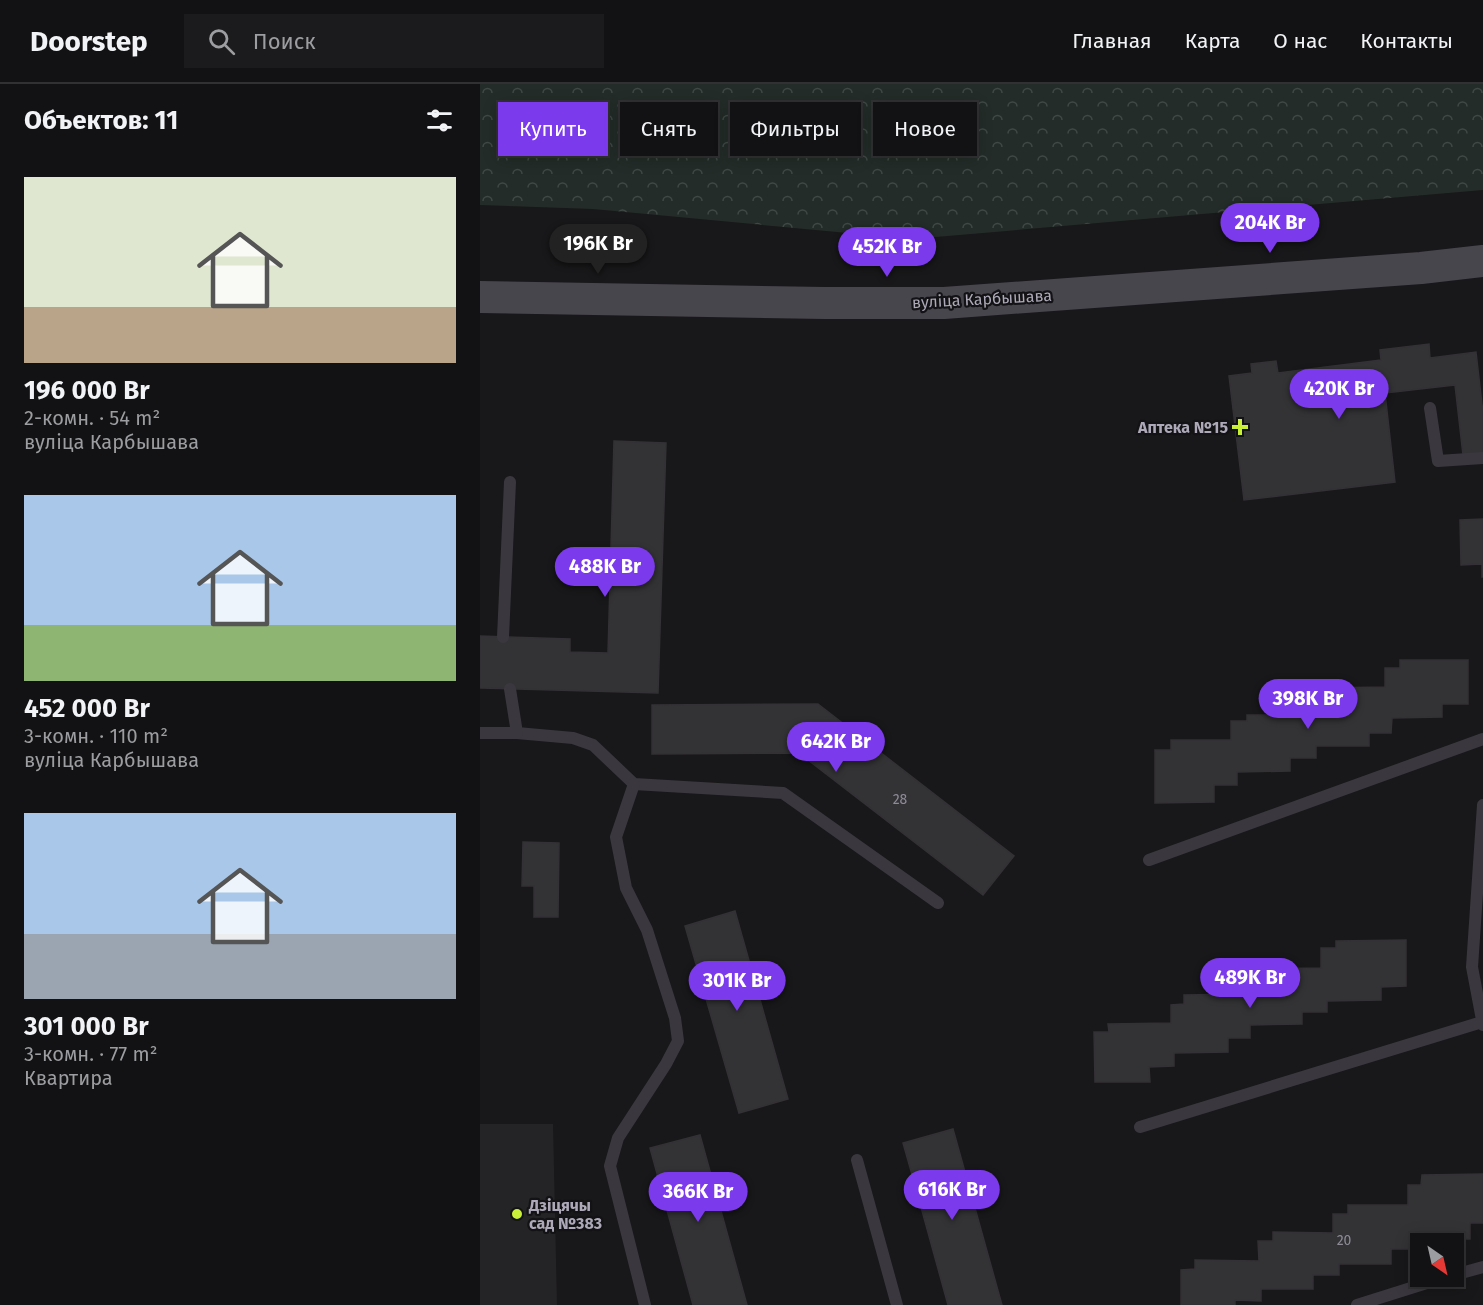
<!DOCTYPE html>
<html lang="ru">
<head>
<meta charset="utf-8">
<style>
  body { margin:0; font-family:"Fira Sans",sans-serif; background:#1b1a1c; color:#f1f3f6; height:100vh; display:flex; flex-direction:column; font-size:22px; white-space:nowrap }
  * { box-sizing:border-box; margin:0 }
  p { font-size:20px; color:#9c9da0 }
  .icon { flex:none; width:33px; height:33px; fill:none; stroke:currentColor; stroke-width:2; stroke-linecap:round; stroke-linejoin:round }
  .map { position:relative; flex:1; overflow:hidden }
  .drawer { display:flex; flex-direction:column; background:#121113; width:480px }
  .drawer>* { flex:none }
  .hud { position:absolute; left:18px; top:18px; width:570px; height:54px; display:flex; gap:12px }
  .needle { width:39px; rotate:146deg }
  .fabs { position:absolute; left:930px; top:1149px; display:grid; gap:12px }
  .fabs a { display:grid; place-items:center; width:54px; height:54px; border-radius:0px; background:#121113; box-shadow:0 3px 15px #0003,0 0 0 2px #313133; font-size:30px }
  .price { position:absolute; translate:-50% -51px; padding:0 14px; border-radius:21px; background:#7c3aed; color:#fff; font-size:20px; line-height:39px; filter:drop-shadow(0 2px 3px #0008) }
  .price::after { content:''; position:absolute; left:50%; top:36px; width:18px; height:14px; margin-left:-9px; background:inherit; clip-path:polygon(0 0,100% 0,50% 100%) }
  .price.selected { background:#222; color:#fff }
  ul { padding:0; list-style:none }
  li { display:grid; align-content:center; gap:12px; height:318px; padding:0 24px }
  li span { display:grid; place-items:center; height:186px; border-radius:0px; color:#555 }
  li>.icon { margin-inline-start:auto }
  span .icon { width:108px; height:108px; fill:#fffc; stroke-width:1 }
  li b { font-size:26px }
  h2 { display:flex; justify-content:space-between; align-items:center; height:72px; padding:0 24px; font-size:26px }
  .tag { padding:0 21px; border-radius:0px; background:#121113; box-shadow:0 3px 15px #0003,0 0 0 2px #313133; font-size:21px; line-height:54px }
  .tag.selected { background:#7c3aed; color:#fff }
  header { display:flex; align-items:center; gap:36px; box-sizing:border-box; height:84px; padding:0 30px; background:#121113; border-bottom:2px solid #313133 }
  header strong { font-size:28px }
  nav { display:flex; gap:33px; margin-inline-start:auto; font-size:21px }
  .search { width:420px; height:54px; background:#1b1a1c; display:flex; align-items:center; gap:15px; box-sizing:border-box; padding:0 21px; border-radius:0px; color:#9c9da0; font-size:22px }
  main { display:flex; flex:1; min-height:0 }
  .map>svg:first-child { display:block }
  .built { fill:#242326 }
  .forest { fill:url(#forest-crowns) }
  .building { fill:#333235; stroke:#333135; stroke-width:1.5 }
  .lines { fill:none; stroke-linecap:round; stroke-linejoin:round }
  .lane { stroke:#3a383e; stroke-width:12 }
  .secondary { stroke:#48464d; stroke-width:32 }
  .poi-dot { fill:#caef38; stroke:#131214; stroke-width:2 }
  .labels { text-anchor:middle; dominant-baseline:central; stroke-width:4.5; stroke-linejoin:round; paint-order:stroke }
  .number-label { font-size:14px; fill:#8e8b97 }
  .street-label { font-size:16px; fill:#ada9b8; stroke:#131214 }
  .poi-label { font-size:16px; font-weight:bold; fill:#ada9b8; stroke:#131214; text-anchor:end }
</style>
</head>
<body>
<header>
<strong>Doorstep</strong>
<div class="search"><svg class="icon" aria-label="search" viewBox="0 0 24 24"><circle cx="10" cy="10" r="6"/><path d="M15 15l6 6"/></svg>Поиск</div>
<nav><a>Главная</a><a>Карта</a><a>О нас</a><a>Контакты</a></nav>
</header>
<main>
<section class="drawer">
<h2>Объектов: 11<svg class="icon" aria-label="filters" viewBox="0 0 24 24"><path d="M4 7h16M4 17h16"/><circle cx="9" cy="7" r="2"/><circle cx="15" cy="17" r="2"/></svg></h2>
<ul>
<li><span style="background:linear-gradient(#dfe7d0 70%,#b9a48a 0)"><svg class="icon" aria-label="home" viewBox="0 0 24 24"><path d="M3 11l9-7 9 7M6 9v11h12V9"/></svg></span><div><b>196 000 Br</b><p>2-комн. · 54 m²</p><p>вуліца Карбышава</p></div></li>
<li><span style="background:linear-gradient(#a9c7e8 70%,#8fb573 0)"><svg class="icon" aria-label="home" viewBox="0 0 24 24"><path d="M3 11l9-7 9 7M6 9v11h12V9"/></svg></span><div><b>452 000 Br</b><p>3-комн. · 110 m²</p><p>вуліца Карбышава</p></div></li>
<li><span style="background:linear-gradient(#a9c7e8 65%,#9aa5b1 0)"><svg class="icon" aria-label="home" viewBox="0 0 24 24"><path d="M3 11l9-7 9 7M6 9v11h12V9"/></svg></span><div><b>301 000 Br</b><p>3-комн. · 77 m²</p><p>Квартира</p></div></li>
</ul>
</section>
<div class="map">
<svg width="1003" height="1221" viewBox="0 0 1003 1221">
  <defs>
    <pattern id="forest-crowns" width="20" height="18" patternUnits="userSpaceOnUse" patternTransform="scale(1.5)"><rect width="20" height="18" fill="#232c28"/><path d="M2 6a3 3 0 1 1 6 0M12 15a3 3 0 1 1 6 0" fill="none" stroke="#404845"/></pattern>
  </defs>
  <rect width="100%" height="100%" fill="#181719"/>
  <polygon class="built" points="0,1040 73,1040 77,1221 0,1221"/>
  <polygon class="forest" points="0,0 1003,0 1003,106 432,155 113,125 0,121"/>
  <g class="building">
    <polygon points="949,260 950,274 996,268 1003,329 1003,369 983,371 975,301 905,309 915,398 764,416 749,292 772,289 771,280 796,277 798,289 901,276 900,266"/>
    <polygon points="134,357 186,359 178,609 0,604 0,552 90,555 90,568 128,569"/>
    <polygon points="1003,435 1003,493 1002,493 1002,480 981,481 980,436"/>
    <polygon points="920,576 988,576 988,620 962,620 962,633 912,634 911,649 889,649 889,662 836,662 836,674 810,674 810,687 757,688 757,701 734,701 734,718 675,719 675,666 691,666 691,656 751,656 751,637 767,637 767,631 831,631 831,613 844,613 844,604 905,603 905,584 920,584"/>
    <polygon points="338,620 534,772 503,811 319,669 172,670 172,621"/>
    <polygon points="43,758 79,759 78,833 54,833 54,802 42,802"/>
    <polygon points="255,827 308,1015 259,1029 205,842"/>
    <polygon points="926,856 926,902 901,903 901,916 847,917 847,928 822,928 822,940 770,941 770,954 748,954 748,968 694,969 694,982 669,983 670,998 615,998 614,948 629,948 628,940 691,939 691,921 704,920 704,911 766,910 766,892 779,892 779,885 841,884 841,864 856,864 856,857"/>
    <polygon points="473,1045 522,1221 468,1221 433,1094 423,1059"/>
    <polygon points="220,1051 267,1221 213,1221 170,1064"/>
    <polygon points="1003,1090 1003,1139 990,1139 990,1155 936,1154 936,1165 911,1165 911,1180 859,1180 859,1191 833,1191 833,1205 781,1205 781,1217 755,1216 755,1221 701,1221 701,1186 715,1185 715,1176 779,1177 778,1157 793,1157 793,1148 853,1149 853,1130 868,1130 868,1121 928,1121 928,1101 941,1101 942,1091"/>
  </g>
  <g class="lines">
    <g class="lane">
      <polyline points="950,324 958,377 1003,374"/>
      <polyline points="23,553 30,398"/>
      <polyline points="30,605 37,649 93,654 113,661 154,700 303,709 458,819"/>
      <polyline points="0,649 37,649"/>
      <polyline points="154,700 136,753 146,804 167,846 195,934 198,957 186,980 138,1054 130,1082 165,1221"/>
      <polyline points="1003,721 992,883 1003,941"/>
      <polyline points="669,776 1003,655"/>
      <polyline points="660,1043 1002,938"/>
      <polyline points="377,1076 417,1221"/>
      <polyline points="974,1191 1003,1183"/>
      <polyline points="877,1221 969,1192"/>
    </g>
    <polyline class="secondary" points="0,213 345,219 464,219 941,184 1003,177"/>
  </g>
  <g class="poi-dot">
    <path d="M757 334h6v6h6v6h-6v6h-6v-6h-6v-6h6z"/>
    <circle cx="37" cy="1130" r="6"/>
  </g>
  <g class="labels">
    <g class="number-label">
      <text x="420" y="715">28</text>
      <text x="864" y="1156">20</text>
    </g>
    <g class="street-label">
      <text transform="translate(502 215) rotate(-3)">вуліца Карбышава</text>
    </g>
    <g class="poi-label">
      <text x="748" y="343">Аптека №15</text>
      <text x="49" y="1121" text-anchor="start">Дзіцячы<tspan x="49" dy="18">сад №383</tspan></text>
    </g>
  </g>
</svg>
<div class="fabs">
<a><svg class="needle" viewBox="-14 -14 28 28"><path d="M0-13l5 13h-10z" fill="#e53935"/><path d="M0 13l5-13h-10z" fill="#9c9da0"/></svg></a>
</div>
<b class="price" style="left:790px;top:170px">204K Br</b>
<b class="price selected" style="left:118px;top:191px">196K Br</b>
<b class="price" style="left:407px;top:194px">452K Br</b>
<b class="price" style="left:859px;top:336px">420K Br</b>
<b class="price" style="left:125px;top:514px">488K Br</b>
<b class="price" style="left:828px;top:646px">398K Br</b>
<b class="price" style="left:356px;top:689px">642K Br</b>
<b class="price" style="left:770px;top:925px">489K Br</b>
<b class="price" style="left:257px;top:928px">301K Br</b>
<b class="price" style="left:472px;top:1137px">616K Br</b>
<b class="price" style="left:218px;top:1139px">366K Br</b>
<div class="hud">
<a class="tag selected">Купить</a>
<a class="tag">Снять</a>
<a class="tag">Фильтры</a>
<a class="tag">Новое</a>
</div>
</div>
</main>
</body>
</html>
